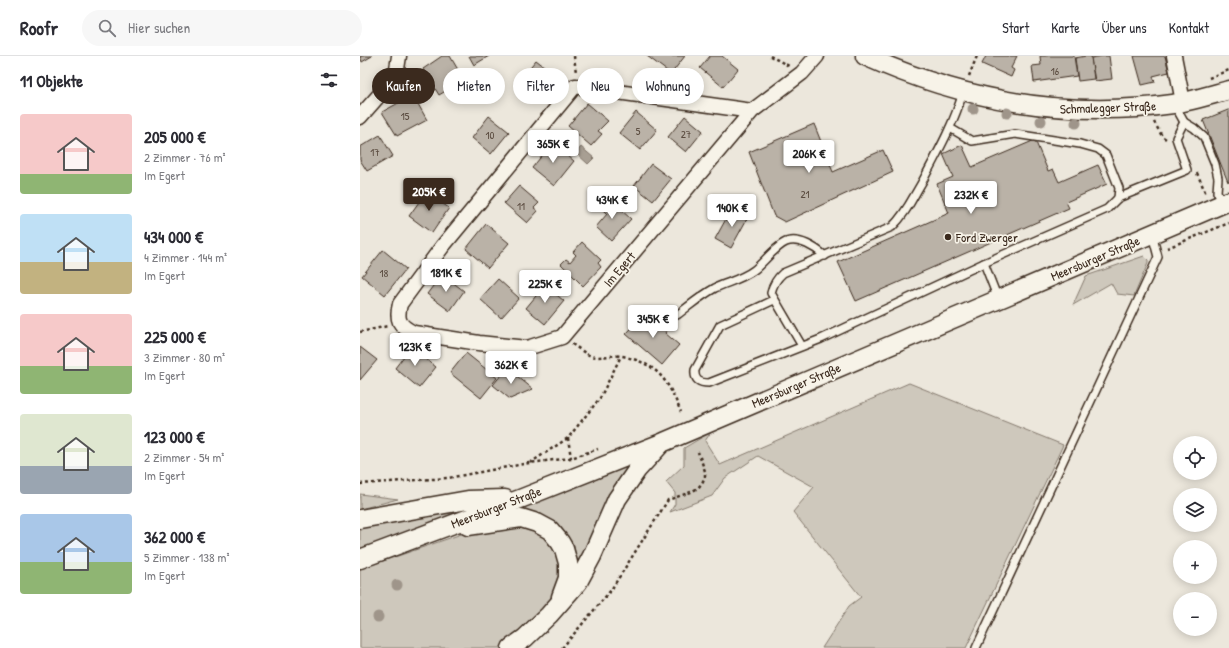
<!DOCTYPE html>
<html lang="de">
<head>
<meta charset="utf-8">
<style>
  body { margin:0; font-family:"Patrick Hand",sans-serif; background:#f7f7f7; color:#2b2b33; height:100vh; display:flex; flex-direction:column; font-size:15px; white-space:nowrap }
  * { box-sizing:border-box; margin:0 }
  p { font-size:13px; color:#7c7c81 }
  .icon { flex:none; width:22px; height:22px; fill:none; stroke:currentColor; stroke-width:2; stroke-linecap:round; stroke-linejoin:round }
  .map { position:relative; flex:1; overflow:hidden }
  .details { display:flex; flex-direction:column; background:#fff; width:360px }
  .details>* { flex:none }
  .top-card { position:absolute; left:12px; top:12px; width:380px; height:36px; display:flex; gap:8px }
  .fabs { position:absolute; left:813px; top:380px; display:grid; gap:8px }
  .fabs a { display:grid; place-items:center; width:44px; height:44px; border-radius:50%; background:#fff; box-shadow:0 2px 10px #0003; font-size:20px }
  .price { position:absolute; translate:-50% -34px; padding:0 9px; border-radius:4px; background:#fff; color:#222; font-size:13px; line-height:26px; filter:drop-shadow(0 1px 2px #0008) }
  .price::after { content:''; position:absolute; left:50%; top:24px; width:12px; height:9px; margin-left:-6px; background:inherit; clip-path:polygon(0 0,100% 0,50% 100%) }
  .price.on { background:#3b2a1e; color:#fff }
  ul { padding:0; list-style:none }
  li { display:flex; align-items:center; gap:12px; height:100px; padding:0 20px }
  li span { display:grid; place-items:center; flex:none; width:112px; height:80px; border-radius:4px; color:#555 }
  li>.icon { margin-inline-start:auto }
  span .icon { width:48px; height:48px; fill:#fffc; stroke-width:1 }
  li b { font-size:17px }
  h2 { display:flex; justify-content:space-between; align-items:center; height:48px; padding:0 20px; font-size:17px }
  .chip { padding:0 14px; border-radius:18px; background:#fff; box-shadow:0 2px 10px #0003; font-size:14px; line-height:36px }
  .chip.on { background:#3b2a1e; color:#fff }
  header { display:flex; align-items:center; gap:24px; box-sizing:border-box; height:56px; padding:0 20px; background:#fff; border-bottom:1px solid #e1e1e2 }
  header strong { font-size:19px }
  nav { display:flex; gap:22px; margin-inline-start:auto; font-size:14px }
  .search { width:280px; height:36px; background:#f7f7f7; display:flex; align-items:center; gap:10px; box-sizing:border-box; padding:0 14px; border-radius:22px; color:#7c7c81; font-size:15px }
  main { display:flex; flex:1; min-height:0 }
  .map>svg:first-child { display:block }
  .green { fill:#cec8bc; stroke:#84796d }
  .water { fill:#a89f93; stroke:#7c7064 }
  .building { fill:#bab2a7; stroke:#3b2a1e }
  .lines { fill:none; stroke-linecap:round; stroke-linejoin:round }
  .service-casing { stroke:#3b2a1e; stroke-width:10 }
  .minor-casing { stroke:#3b2a1e; stroke-width:17 }
  .tertiary-casing { stroke:#3b2a1e; stroke-width:21 }
  .path { stroke:#3b2a1e; stroke-width:2.5; stroke-dasharray:3 3; stroke-linecap:butt }
  .service { stroke:#f7f3e8; stroke-width:7 }
  .minor { stroke:#f7f3e8; stroke-width:14 }
  .tertiary { stroke:#f7f3e8; stroke-width:18 }
  .tree { fill:#9f958a }
  .poi-dot { fill:#3b2a1e; stroke:#f7f3e8; stroke-width:1.5 }
  .labels { text-anchor:middle; dominant-baseline:central; stroke-width:3.5; stroke-linejoin:round; paint-order:stroke }
  .number-label { font-size:11px; fill:#5b4c40 }
  .street-label { font-size:13px; fill:#3b2a1e; stroke:#f7f3e8 }
  .poi-label { font-size:13px; fill:#3b2a1e; stroke:#f7f3e8; text-anchor:start }
</style>
</head>
<body>
<header>
<strong>Roofr</strong>
<div class="search"><svg class="icon" aria-label="search" viewBox="0 0 24 24"><circle cx="10" cy="10" r="6"/><path d="M15 15l6 6"/></svg>Hier suchen</div>
<nav><a>Start</a><a>Karte</a><a>Über uns</a><a>Kontakt</a></nav>
</header>
<main>
<section class="details">
<h2>11 Objekte<svg class="icon" aria-label="filters" viewBox="0 0 24 24"><path d="M4 7h16M4 17h16"/><circle cx="9" cy="7" r="2"/><circle cx="15" cy="17" r="2"/></svg></h2>
<ul>
<li><span style="background:linear-gradient(#f6c9c9 75%,#8fb573 0)"><svg class="icon" aria-label="home" viewBox="0 0 24 24"><path d="M3 11l9-7 9 7M6 9v11h12V9"/></svg></span><div><b>205 000 €</b><p>2 Zimmer · 76 m²</p><p>Im Egert</p></div></li>
<li><span style="background:linear-gradient(#bfe0f5 60%,#c2b280 0)"><svg class="icon" aria-label="home" viewBox="0 0 24 24"><path d="M3 11l9-7 9 7M6 9v11h12V9"/></svg></span><div><b>434 000 €</b><p>4 Zimmer · 144 m²</p><p>Im Egert</p></div></li>
<li><span style="background:linear-gradient(#f6c9c9 65%,#8fb573 0)"><svg class="icon" aria-label="home" viewBox="0 0 24 24"><path d="M3 11l9-7 9 7M6 9v11h12V9"/></svg></span><div><b>225 000 €</b><p>3 Zimmer · 80 m²</p><p>Im Egert</p></div></li>
<li><span style="background:linear-gradient(#dfe7d0 65%,#9aa5b1 0)"><svg class="icon" aria-label="home" viewBox="0 0 24 24"><path d="M3 11l9-7 9 7M6 9v11h12V9"/></svg></span><div><b>123 000 €</b><p>2 Zimmer · 54 m²</p><p>Im Egert</p></div></li>
<li><span style="background:linear-gradient(#a9c7e8 60%,#8fb573 0)"><svg class="icon" aria-label="home" viewBox="0 0 24 24"><path d="M3 11l9-7 9 7M6 9v11h12V9"/></svg></span><div><b>362 000 €</b><p>5 Zimmer · 138 m²</p><p>Im Egert</p></div></li>
</ul>
</section>
<div class="map">
<svg width="869" height="592" viewBox="0 0 869 592">
  <rect width="100%" height="100%" fill="#ece7dc"/>
  <filter id="ink" filterUnits="userSpaceOnUse"><feTurbulence type="fractalNoise" baseFrequency=".025" numOctaves="2"/><feDisplacementMap in="SourceGraphic" scale="8" xChannelSelector="R" yChannelSelector="G"/><feConvolveMatrix kernelMatrix="1 2 1 2 8 2 1 2 1" color-interpolation-filters="sRGB"/></filter>
  <g filter="url(#ink)">
    <g class="green">
      <polygon points="784,200 788,204 788,207 774,240 757,238 751,227 713,249 726,220"/>
      <polygon points="549,327 703,389 606,592 462,592 489,550 501,541 433,456 454,431 398,400 365,422 352,440 310,456 315,448 315,437 306,426 324,409 324,392 351,376 345,385 360,409"/>
      <polygon points="274,407 218,515 214,490 201,471 177,457 154,455"/>
      <polygon points="0,438 38,443 0,453"/>
      <polygon points="111,452 0,493 0,469"/>
      <polygon points="154,470 171,472 186,481 196,492 201,508 198,539 145,592 0,592 0,513 113,474"/>
    </g>
    <polygon class="water" points="221,91 234,102 228,108 216,97"/>
    <g class="building">
      <polygon points="0,0 12,0 2,6"/>
      <polygon points="82,0 90,0 104,24 79,39 63,13"/>
      <polygon points="109,0 129,0 114,9"/>
      <polygon points="287,0 325,0 311,18"/>
      <polygon points="350,0 362,0 378,13 363,31 340,12"/>
      <polygon points="626,0 657,0 651,12 654,14 651,21 622,8"/>
      <polygon points="680,0 714,0 717,20 674,26 672,10 681,9"/>
      <polygon points="726,0 731,0 734,23 718,25 715,2"/>
      <polygon points="743,0 749,0 752,23 735,25 731,2"/>
      <polygon points="774,0 805,0 809,16 793,20 795,26 782,29"/>
      <polygon points="176,4 198,21 178,46 156,28"/>
      <polygon points="53,39 67,64 37,80 22,56"/>
      <polygon points="227,47 248,65 238,75 242,78 231,90 208,70"/>
      <polygon points="868,54 869,54 869,125 868,126 843,64"/>
      <polygon points="276,56 297,74 280,94 259,77"/>
      <polygon points="129,60 149,76 131,98 112,82"/>
      <polygon points="325,60 343,75 326,96 308,81"/>
      <polygon points="454,68 473,116 523,94 533,116 425,166 414,160 389,96"/>
      <polygon points="20,79 33,100 7,115 0,104 0,91"/>
      <polygon points="675,84 688,115 693,113 699,126 738,109 747,128 706,146 709,152 496,245 478,206 589,157 577,128 593,121 583,98 602,89 612,111"/>
      <polygon points="192,87 214,105 194,130 172,112"/>
      <polygon points="291,108 311,123 293,145 274,130"/>
      <polygon points="159,130 179,147 174,152 178,155 167,167 144,147"/>
      <polygon points="66,136 89,152 72,177 49,160"/>
      <polygon points="248,142 271,163 251,185 236,171 247,158 240,151"/>
      <polygon points="372,152 388,161 371,192 355,183"/>
      <polygon points="126,168 149,187 128,212 106,193"/>
      <polygon points="222,186 241,204 238,207 241,211 223,230 201,208 206,203 210,206 216,199 213,196"/>
      <polygon points="23,194 46,213 25,239 2,220"/>
      <polygon points="82,218 104,235 90,255 67,238"/>
      <polygon points="138,223 159,242 141,262 120,243"/>
      <polygon points="185,229 204,245 185,268 166,252"/>
      <polygon points="284,259 297,270 302,264 310,271 305,277 319,289 302,309 266,278"/>
      <polygon points="0,291 17,304 0,324"/>
      <polygon points="51,291 76,311 59,332 35,312"/>
      <polygon points="106,297 137,322 121,342 90,317"/>
      <polygon points="147,312 173,333 150,343 133,329"/>
    </g>
    <g class="lines">
      <g class="service-casing">
        <g id="service">
          <polyline points="814,48 824,66 834,72 844,81 855,108 858,122 857,136 863,147"/>
          <polyline points="758,142 827,114 816,82 824,66"/>
          <polyline points="624,207 638,243"/>
          <path d="M414,244L360,269L335,314C334,324 339,327 349,327L461,283L624,207L747,153L758,142L759,132L746,99L738,93L720,88L655,78L612,85L590,72"/>
          <path d="M317,259C329,250 342,239 355,232C368,226 382,223 394,214C403,207 416,190 426,186C439,181 456,192 465,200"/>
          <path d="M442,290L411,237C413,228 416,223 423,217L532,171C545,159 552,143 561,128C577,98 594,68 603,36"/>
          <polyline points="616,592 798,201 792,178"/>
        </g>
      </g>
      <g class="minor-casing">
        <g id="minor">
          <polyline points="814,0 823,46"/>
          <path d="M392,55L202,281L167,292L119,287L54,277C39,270 36,264 40,248L82,191L215,30L392,55L442,17L457,0"/>
          <polyline points="0,61 22,36 37,13 39,0"/>
        </g>
      </g>
      <g class="tertiary-casing">
        <g id="tertiary">
          <path d="M505,0C602,44 707,63 813,48C832,45 851,39 869,34"/>
          <polyline points="0,463 108,444 145,443"/>
          <polyline points="108,470 161,462 177,467 190,474 200,486 204,493 208,507 208,522 201,541"/>
          <polyline points="0,503 160,443 304,386 869,145"/>
          <polyline points="151,592 165,582 189,559 218,526 232,500 257,443 277,414 300,389"/>
        </g>
      </g>
      <g class="path">
        <polyline points="214,0 216,17"/>
        <polyline points="410,0 429,10"/>
        <polyline points="609,20 617,0"/>
        <polyline points="849,22 869,14"/>
        <polyline points="794,66 802,80 806,83"/>
        <polyline points="837,117 846,138"/>
        <polyline points="807,192 869,167"/>
        <polyline points="0,276 28,270"/>
        <path d="M212,288C218,292 224,297 231,300C240,303 252,298 262,300C298,308 307,323 321,356"/>
        <polyline points="208,382 211,402"/>
        <polyline points="170,407 208,382 240,342 261,300"/>
        <polyline points="0,428 88,422 169,407 211,402 238,393"/>
        <polyline points="202,592 251,534 308,444 331,436 338,432 342,427 345,421 345,415 338,396"/>
      </g>
      <use href="#service" class="service"/>
      <use href="#minor" class="minor"/>
      <use href="#tertiary" class="tertiary"/>
    </g>
    <g class="tree">
      <circle cx="613" cy="53" r="5.5"/>
      <circle cx="647" cy="57" r="5.5"/>
      <circle cx="681" cy="65" r="5.5"/>
      <circle cx="716" cy="67" r="5.5"/>
      <circle cx="37" cy="529" r="5.5"/>
      <circle cx="18" cy="561" r="5.5"/>
    </g>
  </g>
  <circle class="poi-dot" cx="588" cy="181" r="4"/>
  <g class="labels">
    <g class="number-label">
      <text x="695" y="15">16</text>
      <text x="45" y="60">15</text>
      <text x="278" y="75">5</text>
      <text x="326" y="78">27</text>
      <text x="130" y="79">10</text>
      <text x="15" y="96">17</text>
      <text x="445" y="138">21</text>
      <text x="161" y="150">11</text>
      <text x="24" y="217">18</text>
    </g>
    <g class="street-label">
      <text transform="translate(748 51) rotate(-2)">Schmalegger Straße</text>
      <text transform="translate(735 202) rotate(-23)">Meersburger Straße</text>
      <text transform="translate(259 213) rotate(-50)">Im Egert</text>
      <text transform="translate(436 329) rotate(-23)">Meersburger Straße</text>
      <text transform="translate(136 451) rotate(-21)">Meersburger Straße</text>
    </g>
    <g class="poi-label">
      <text x="596" y="181">Ford Zwerger</text>
    </g>
  </g>
</svg>
<div class="fabs">
<a><svg class="icon" aria-label="locate" viewBox="0 0 24 24"><circle cx="12" cy="12" r="6"/><path d="M12 2v4M12 18v4M2 12h4M18 12h4"/></svg></a>
<a><svg class="icon" aria-label="layers" viewBox="0 0 24 24"><path d="M12 4l9 5-9 5-9-5zM3 14l9 5 9-5"/></svg></a>
<a>+</a>
<a>−</a>
</div>
<b class="price" style="left:193px;top:108px">365K €</b>
<b class="price" style="left:449px;top:118px">206K €</b>
<b class="price on" style="left:69px;top:156px">205K €</b>
<b class="price" style="left:611px;top:159px">232K €</b>
<b class="price" style="left:252px;top:164px">434K €</b>
<b class="price" style="left:372px;top:172px">140K €</b>
<b class="price" style="left:86px;top:237px">181K €</b>
<b class="price" style="left:185px;top:248px">225K €</b>
<b class="price" style="left:293px;top:283px">345K €</b>
<b class="price" style="left:55px;top:311px">123K €</b>
<b class="price" style="left:151px;top:329px">362K €</b>
<div class="top-card">
<a class="chip on">Kaufen</a>
<a class="chip">Mieten</a>
<a class="chip">Filter</a>
<a class="chip">Neu</a>
<a class="chip">Wohnung</a>
</div>
</div>
</main>
</body>
</html>
